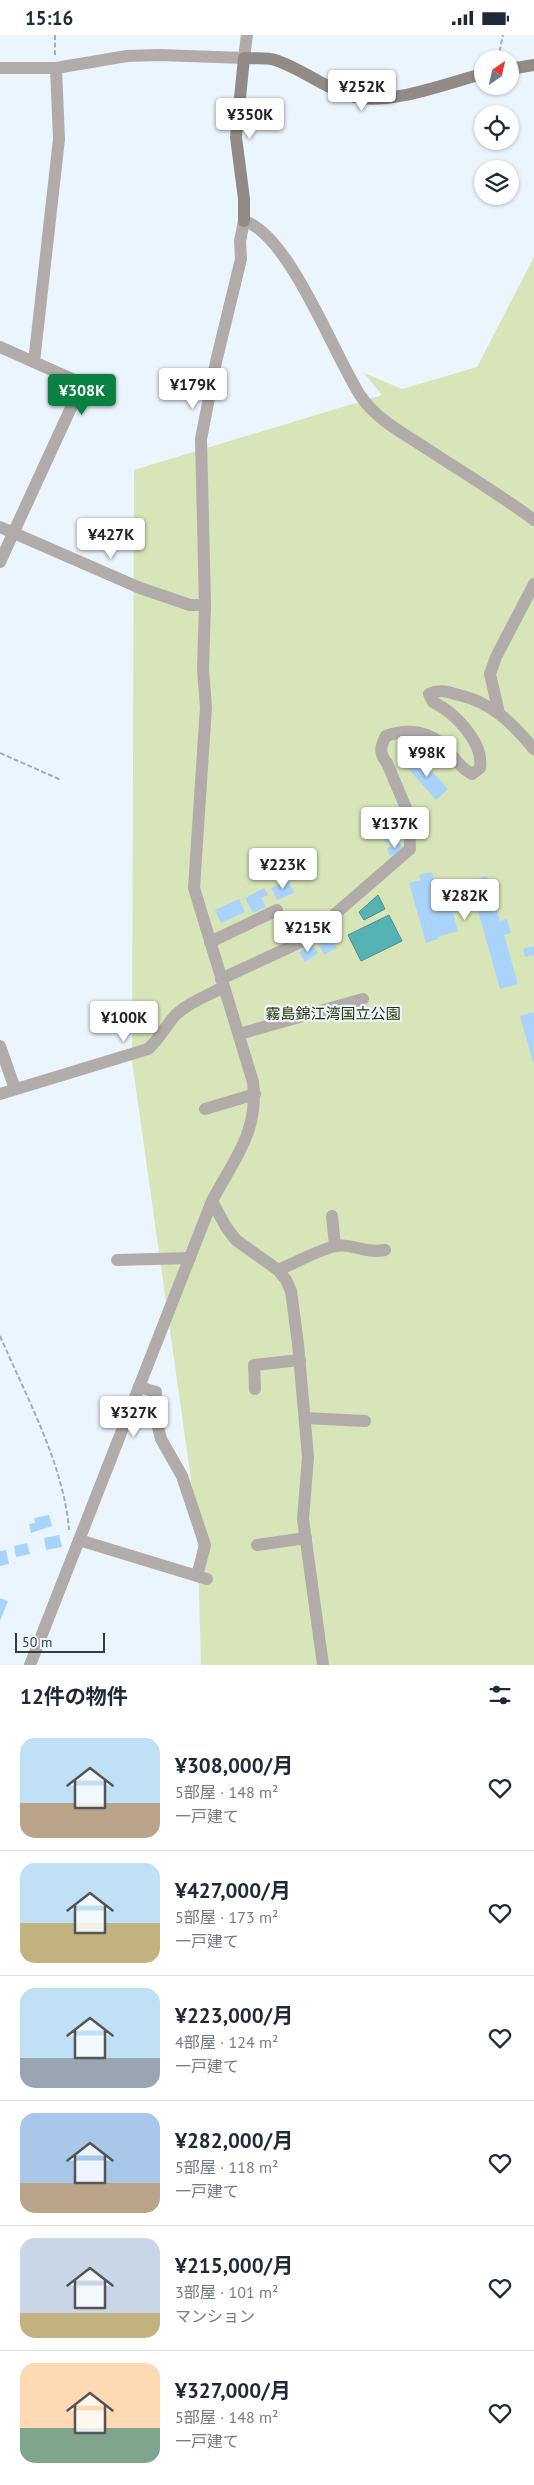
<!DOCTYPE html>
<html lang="ja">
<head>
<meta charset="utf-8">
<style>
  body { margin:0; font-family:"PT Sans","Noto Sans JP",sans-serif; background:#f2f2f3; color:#1f2937; height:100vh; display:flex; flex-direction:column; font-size:19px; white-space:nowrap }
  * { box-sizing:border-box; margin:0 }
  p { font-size:16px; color:#747a83 }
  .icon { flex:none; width:28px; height:28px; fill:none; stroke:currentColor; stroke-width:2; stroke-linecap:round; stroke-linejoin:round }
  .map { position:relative; height:1630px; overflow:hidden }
  .sheet { display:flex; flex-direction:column; background:#fff; flex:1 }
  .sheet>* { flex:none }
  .needle { width:32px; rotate:34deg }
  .buttons { position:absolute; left:474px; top:15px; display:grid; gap:10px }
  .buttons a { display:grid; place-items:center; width:45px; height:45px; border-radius:50%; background:#fff; box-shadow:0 1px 4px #0004; font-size:25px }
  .scale { position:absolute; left:15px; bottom:12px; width:90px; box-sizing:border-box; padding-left:5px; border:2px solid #36393d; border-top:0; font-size:14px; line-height:18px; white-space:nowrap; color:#36393d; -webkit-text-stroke:4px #ebf5fe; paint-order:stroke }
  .price { position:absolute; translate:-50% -42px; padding:0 11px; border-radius:5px; background:#fff; color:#222; font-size:16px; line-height:32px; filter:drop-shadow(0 1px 2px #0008) }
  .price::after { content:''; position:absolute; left:50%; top:30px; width:15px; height:11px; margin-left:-8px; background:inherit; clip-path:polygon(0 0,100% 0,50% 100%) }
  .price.current { background:#0b8043; color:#fff }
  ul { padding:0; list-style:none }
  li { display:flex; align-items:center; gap:15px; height:125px; padding:0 20px }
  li+li { border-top:1px solid #e0e1e3 }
  li span { display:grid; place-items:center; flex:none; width:140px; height:100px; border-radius:15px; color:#555 }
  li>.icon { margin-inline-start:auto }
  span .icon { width:60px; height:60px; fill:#fffc; stroke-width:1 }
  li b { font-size:21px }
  h2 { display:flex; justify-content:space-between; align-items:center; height:60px; padding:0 20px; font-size:21px }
  .status { display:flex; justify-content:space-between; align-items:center; height:35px; padding:0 25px; background:#fff; direction:ltr }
  .status svg { height:14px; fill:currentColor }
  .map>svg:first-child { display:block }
  .green { fill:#d8e5b8 }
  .water { fill:#56b3b4; stroke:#4c8e90 }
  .building { fill:#aad3fb }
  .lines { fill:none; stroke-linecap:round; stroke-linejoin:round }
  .path { stroke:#a5acb3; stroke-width:2; stroke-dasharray:5 2.5; stroke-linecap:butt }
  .street { stroke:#b1aca9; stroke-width:12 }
  .secondary { stroke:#918a85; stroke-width:12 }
  .labels { text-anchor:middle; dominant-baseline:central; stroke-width:4.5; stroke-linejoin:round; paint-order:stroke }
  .park-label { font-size:15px; fill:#293301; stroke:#ebf5fe }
</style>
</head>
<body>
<div class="status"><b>15:16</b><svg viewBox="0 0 49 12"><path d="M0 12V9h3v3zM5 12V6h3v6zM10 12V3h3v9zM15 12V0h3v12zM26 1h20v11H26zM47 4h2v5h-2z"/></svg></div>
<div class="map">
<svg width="534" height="1630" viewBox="0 0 534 1630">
  <rect width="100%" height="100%" fill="#ebf5fe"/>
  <polygon class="green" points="534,222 534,1630 201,1630 197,1487 132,1026 134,435 382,360 364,338 402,354 477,332"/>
  <g class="water">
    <polygon points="378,860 385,874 364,885 359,877"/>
    <polygon points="389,880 402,906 361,926 348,900"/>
  </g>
  <g class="building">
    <polygon points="418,721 448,754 436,765 406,731"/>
    <polygon points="391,783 399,803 385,808 378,788"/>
    <polygon points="400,808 403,816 390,821 387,813"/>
    <polygon points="432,837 441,868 449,865 451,870 475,864 469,846 487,841 500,886 507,884 511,898 504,900 518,949 500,954 477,872 453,878 458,896 437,902 438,904 426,908 409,848 421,845 419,840"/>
    <polygon points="288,845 294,858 277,865 271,853"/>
    <polygon points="264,853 268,860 261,863 266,872 253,878 245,863"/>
    <polygon points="239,864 245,877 221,888 215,875"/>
    <polygon points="329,897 337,913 324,920 316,904"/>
    <polygon points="312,909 318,918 305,927 299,917"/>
    <polygon points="534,911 534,920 525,922 523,914"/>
    <polygon points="534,977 534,1027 533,1027 520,981"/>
    <polygon points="49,1480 52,1491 31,1498 29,1489 35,1488 34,1483"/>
    <polygon points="59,1500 62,1512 46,1515 44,1503"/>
    <polygon points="27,1508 30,1519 16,1522 14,1511"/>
    <polygon points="6,1515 9,1529 0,1531 0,1516"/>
    <polygon points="0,1563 8,1566 0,1586"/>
  </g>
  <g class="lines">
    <g class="path">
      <polyline points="55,0 55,20"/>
      <polyline points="498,24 503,0"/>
      <polyline points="0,718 61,745"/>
      <path d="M0,1301C26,1361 64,1430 69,1495"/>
    </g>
    <g class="street">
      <polyline points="0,33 56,33 127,21 159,20 244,23 247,0"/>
      <polyline points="0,312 72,344 77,354 75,364 0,527"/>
      <polyline points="34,327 59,104 56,33"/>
      <polyline points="0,492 140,553 190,570 205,570"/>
      <polyline points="499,678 490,639 496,622 534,549"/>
      <polyline points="210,907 277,875"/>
      <path d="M221,944L305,905L410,814L409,780L387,728C379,718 380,712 386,701C408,693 431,696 447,714C455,724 461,733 472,739L480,733C484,707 454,677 433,667L429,659C441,654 447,657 459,660C493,668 512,688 534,714"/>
      <polyline points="239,999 363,964"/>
      <polyline points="0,1011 15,1054"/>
      <path d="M0,1059L148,1014C160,1003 163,995 173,983C184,969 208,961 223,952"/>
      <polyline points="205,1074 255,1059"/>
      <polyline points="212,1166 226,1192 236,1205 278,1235 286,1245 291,1256 298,1309 308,1422 303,1484 323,1630"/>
      <polyline points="332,1181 335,1211"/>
      <polyline points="117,1225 190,1223"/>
      <path d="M278,1235C296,1228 317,1215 336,1211C353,1208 364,1219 385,1215"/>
      <polyline points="139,1352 156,1357 154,1376 161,1404 182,1441 205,1510 197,1541"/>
      <polyline points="255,1354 254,1330 300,1325"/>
      <polyline points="305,1383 365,1386"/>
      <polyline points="79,1505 207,1544"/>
      <polyline points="257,1510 306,1503"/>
      <path d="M30,1630L212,1166C234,1124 259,1097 253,1047L194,853L206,672L203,635L205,570L201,404L216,327L241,224L240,206L244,186C289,199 334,320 360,360C374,382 399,396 421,410C459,435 498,458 534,485"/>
    </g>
    <g class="secondary">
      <polyline points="510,34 534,30"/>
      <path d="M244,186V164L236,102L244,23C253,24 266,22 275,25C301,33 324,53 351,61C386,72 447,48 482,39"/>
    </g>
  </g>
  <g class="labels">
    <g class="park-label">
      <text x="333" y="978">霧島錦江湾国立公園</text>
    </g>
  </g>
</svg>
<div class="buttons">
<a><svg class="needle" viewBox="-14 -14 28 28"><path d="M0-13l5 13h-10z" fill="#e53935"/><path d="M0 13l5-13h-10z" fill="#747a83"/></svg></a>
<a><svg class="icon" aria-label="locate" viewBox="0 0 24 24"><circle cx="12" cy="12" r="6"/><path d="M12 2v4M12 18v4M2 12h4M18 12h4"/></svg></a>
<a><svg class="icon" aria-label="layers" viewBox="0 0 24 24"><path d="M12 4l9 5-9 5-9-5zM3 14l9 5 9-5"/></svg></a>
</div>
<div class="scale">50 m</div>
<b class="price" style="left:362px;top:77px">¥252K</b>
<b class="price" style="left:250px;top:105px">¥350K</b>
<b class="price" style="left:193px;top:375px">¥179K</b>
<b class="price current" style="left:82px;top:381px">¥308K</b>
<b class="price" style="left:111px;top:525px">¥427K</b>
<b class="price" style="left:427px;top:743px">¥98K</b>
<b class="price" style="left:395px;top:814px">¥137K</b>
<b class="price" style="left:283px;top:855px">¥223K</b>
<b class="price" style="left:465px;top:886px">¥282K</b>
<b class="price" style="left:308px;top:918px">¥215K</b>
<b class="price" style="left:124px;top:1008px">¥100K</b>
<b class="price" style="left:134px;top:1403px">¥327K</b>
</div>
<section class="sheet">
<h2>12件の物件<svg class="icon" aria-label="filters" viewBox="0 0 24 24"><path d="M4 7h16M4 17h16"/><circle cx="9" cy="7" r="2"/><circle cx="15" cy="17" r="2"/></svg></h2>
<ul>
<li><span style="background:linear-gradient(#bfe0f5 65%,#b9a48a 0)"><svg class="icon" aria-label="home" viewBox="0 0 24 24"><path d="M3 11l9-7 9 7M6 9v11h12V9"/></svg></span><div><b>¥308,000/月</b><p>5部屋 · 148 m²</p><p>一戸建て</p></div><svg class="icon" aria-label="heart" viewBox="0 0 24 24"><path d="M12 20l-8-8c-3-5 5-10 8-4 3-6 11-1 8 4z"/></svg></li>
<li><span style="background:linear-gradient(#bfe0f5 60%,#c2b280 0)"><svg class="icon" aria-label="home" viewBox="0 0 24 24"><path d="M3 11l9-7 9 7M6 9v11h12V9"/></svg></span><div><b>¥427,000/月</b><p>5部屋 · 173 m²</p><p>一戸建て</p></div><svg class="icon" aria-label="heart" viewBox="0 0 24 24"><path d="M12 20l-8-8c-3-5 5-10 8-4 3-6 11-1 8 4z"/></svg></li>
<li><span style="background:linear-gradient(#bfe0f5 70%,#9aa5b1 0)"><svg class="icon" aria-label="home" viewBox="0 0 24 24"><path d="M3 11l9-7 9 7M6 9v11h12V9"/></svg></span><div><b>¥223,000/月</b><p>4部屋 · 124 m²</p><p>一戸建て</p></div><svg class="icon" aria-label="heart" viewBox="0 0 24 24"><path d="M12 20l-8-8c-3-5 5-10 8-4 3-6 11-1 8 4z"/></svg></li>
<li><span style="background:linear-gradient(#a9c7e8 70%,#b9a48a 0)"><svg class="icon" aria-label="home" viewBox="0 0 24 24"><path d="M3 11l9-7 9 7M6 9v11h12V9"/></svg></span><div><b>¥282,000/月</b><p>5部屋 · 118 m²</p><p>一戸建て</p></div><svg class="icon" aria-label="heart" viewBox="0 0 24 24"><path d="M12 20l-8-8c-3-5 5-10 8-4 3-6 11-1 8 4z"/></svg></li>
<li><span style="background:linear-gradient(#c9d6e8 75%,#c2b280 0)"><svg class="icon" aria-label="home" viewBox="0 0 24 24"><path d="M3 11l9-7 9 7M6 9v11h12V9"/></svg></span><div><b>¥215,000/月</b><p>3部屋 · 101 m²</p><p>マンション</p></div><svg class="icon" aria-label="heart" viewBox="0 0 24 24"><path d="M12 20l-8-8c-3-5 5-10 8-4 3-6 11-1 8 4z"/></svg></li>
<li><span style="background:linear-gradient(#ffd9b3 65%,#7fa58c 0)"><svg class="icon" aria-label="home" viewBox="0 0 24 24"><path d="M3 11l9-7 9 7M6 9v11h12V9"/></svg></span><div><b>¥327,000/月</b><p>5部屋 · 148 m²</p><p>一戸建て</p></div><svg class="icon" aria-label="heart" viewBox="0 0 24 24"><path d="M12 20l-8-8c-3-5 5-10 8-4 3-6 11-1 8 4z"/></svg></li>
</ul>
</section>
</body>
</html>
